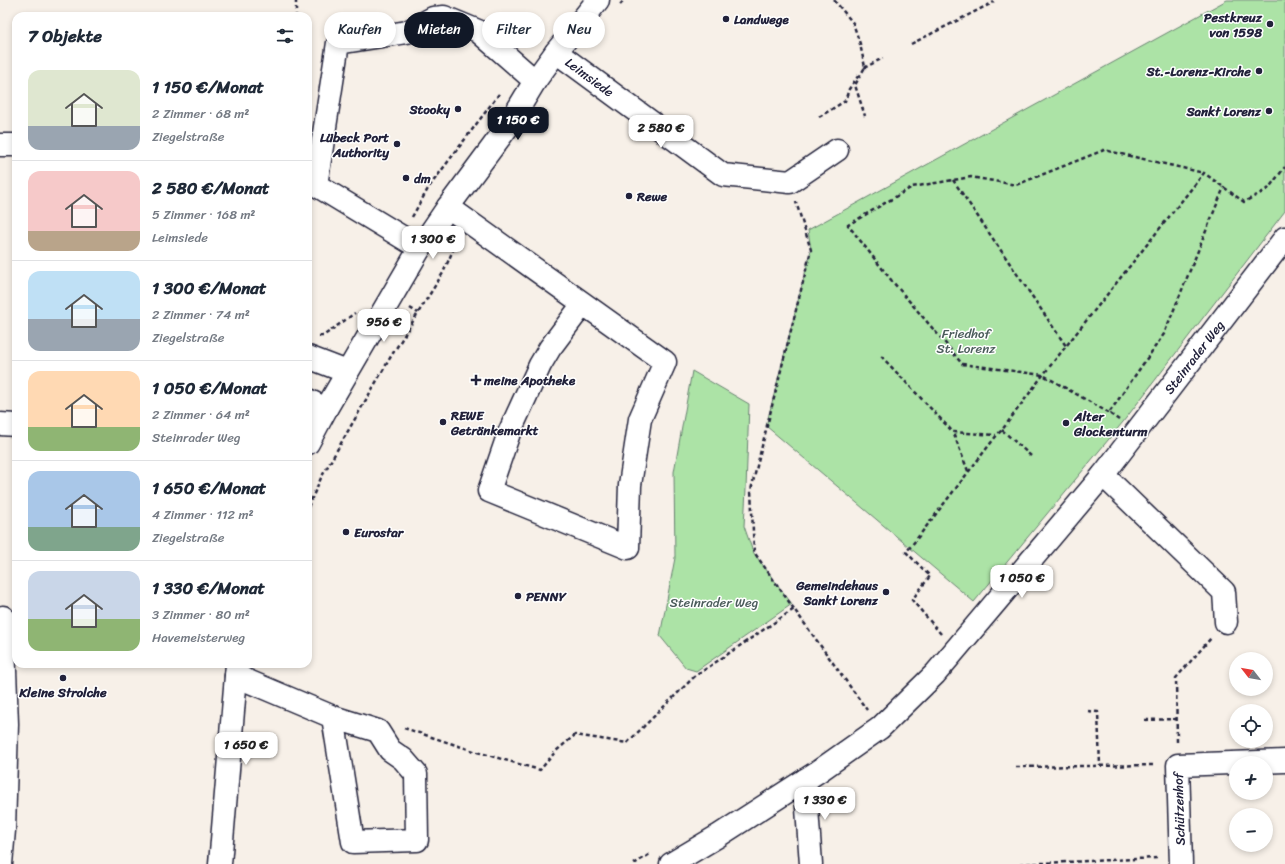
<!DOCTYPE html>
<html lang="de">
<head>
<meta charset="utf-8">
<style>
  body { margin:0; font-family:Sriracha,sans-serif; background:#f6f6f7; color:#1f2937; height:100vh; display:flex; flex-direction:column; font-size:15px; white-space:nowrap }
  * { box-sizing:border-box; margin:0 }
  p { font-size:13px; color:#747a83 }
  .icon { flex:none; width:22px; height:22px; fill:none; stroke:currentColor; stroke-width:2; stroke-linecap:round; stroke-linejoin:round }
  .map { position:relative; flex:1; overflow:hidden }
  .side { position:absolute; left:12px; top:12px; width:300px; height:656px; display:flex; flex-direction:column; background:#fff; border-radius:12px; box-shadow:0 2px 6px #0003 }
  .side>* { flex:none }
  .top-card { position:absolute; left:324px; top:12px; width:380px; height:36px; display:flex; gap:8px }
  .needle { width:26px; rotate:301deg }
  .controls { position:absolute; left:1229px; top:652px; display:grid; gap:8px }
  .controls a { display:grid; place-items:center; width:44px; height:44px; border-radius:50%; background:#fff; box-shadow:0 2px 6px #0003; font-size:20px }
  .price { position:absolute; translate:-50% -34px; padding:0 9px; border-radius:8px; background:#fff; color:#222; font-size:13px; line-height:26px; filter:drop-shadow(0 1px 2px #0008) }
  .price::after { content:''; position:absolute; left:50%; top:24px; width:12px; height:9px; margin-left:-6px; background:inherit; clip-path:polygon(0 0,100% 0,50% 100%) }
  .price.selected { background:#111827; color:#fff }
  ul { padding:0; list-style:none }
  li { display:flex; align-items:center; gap:12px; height:100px; padding:0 16px }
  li+li { border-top:1px solid #e0e1e3 }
  li span { display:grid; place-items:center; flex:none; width:112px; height:80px; border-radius:12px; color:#555 }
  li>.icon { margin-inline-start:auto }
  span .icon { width:48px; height:48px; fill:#fffc; stroke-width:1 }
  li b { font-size:17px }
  h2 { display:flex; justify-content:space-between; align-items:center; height:48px; padding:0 16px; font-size:17px }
  .chip { padding:0 14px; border-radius:18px; background:#fff; box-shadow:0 2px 6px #0003; font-size:14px; line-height:36px }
  .chip.selected { background:#111827; color:#fff }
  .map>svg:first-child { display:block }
  .green { fill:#ace3a6; stroke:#678270 }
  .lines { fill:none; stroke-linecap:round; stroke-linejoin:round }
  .minor-casing { stroke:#22223b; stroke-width:25 }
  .major-casing { stroke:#22223b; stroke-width:25 }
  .path { stroke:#22223b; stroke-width:2.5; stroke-dasharray:4 3; stroke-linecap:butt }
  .minor { stroke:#fff; stroke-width:22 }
  .major { stroke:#fff; stroke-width:22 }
  .poi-dot { fill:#22223b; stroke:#fff; stroke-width:1.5 }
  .labels { text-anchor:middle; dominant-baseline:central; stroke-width:3; stroke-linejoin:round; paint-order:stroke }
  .poi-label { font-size:13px; font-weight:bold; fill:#22223b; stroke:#fff; text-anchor:start }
  .street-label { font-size:13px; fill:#22223b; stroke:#fff }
  .park-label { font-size:13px; fill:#4b5c5b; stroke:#fff }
</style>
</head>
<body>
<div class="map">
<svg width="1285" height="864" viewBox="0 0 1285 864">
  <rect width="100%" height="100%" fill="#f7f0e8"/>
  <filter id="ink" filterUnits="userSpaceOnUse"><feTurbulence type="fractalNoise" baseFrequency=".025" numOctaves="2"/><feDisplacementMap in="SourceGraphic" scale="8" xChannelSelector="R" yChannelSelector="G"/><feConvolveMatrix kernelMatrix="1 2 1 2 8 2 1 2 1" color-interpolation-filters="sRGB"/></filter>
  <g filter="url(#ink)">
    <g class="green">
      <polygon points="1227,0 1285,0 1285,211 1123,422 974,602 766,426 811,250 808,230"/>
      <polygon points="692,371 749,404 746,489 744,526 753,552 792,604 696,671 686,668 660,636 675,558 674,472"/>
    </g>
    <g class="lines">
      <g class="minor-casing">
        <g id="minor">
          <path id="s1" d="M556,52L723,175L790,182L837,150"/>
          <polyline points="0,145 16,145"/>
          <polyline points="448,207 665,362 640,419 630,485 628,548 489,491 509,433 540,365 550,348 583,304"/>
          <polyline points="420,248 316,185 338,43 407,32 433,18 444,17 478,31 535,81"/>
          <polyline points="308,357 347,372"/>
          <polyline points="308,400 326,409"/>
          <polyline points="0,424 16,425"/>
          <polyline points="1103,475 1224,592 1226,622"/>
          <polyline points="236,676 333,717 378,731 390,750 403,759 416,774 417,840 353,842 333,717"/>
          <polyline points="805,780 811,864"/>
          <polyline points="1,864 4,830 7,724 3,617"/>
          <path id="s2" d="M671,864L718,836L819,771L880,728L935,674L1103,475L1285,238"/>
          <polyline points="1181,864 1178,765 1285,761"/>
        </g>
      </g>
      <g class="major-casing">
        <g id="major">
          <polyline points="308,443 326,409 420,248 448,207 506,129 535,81 556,52 598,0"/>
          <polyline points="220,864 237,664"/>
        </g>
      </g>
      <g class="path">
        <polyline points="296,0 296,16"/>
        <polyline points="834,0 853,23 860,44 865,67 855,85 865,116"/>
        <polyline points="620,5 624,0"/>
        <polyline points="911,44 994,2"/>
        <polyline points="864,68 883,58"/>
        <polyline points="819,117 845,101 849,89 859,75"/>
        <polyline points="953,180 1066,346"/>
        <polyline points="412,217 429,187 499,94"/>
        <polyline points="410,308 418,313"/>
        <polyline points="319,336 323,336 355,313"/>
        <polyline points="881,356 953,432"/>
        <polyline points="1109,413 1043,375 962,364 946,344 892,281 848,225 912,187 971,177 1016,185 1104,150 1204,173"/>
        <polyline points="1119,420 1109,413 1164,334 1224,187"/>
        <polyline points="1002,430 1031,456"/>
        <polyline points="968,471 953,432 996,435"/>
        <polyline points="308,507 321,478 390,358 443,273 457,241"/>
        <polyline points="794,609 754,552 751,490 811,250 796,202"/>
        <polyline points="941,634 912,600 930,576 906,552 912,545 997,435 1002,430 1043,375 1204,173 1244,202 1268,189 1285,167"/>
        <polyline points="1088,711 1098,712 1100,766"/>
        <polyline points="1145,720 1177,719"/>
        <polyline points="404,728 477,752 540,770 556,751 575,735 627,743 694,677 794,609 867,710"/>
        <polyline points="1177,742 1176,678 1212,637"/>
        <polyline points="1016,767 1155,765"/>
        <polyline points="634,864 650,854"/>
        <polyline points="1020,864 1158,858"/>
      </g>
      <use href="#minor" class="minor"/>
      <use href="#major" class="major"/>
    </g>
  </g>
  <g class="poi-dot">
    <circle cx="726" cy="19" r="4"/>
    <circle cx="1270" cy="24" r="4"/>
    <circle cx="1259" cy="71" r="4"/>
    <circle cx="458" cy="109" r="4"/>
    <circle cx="1269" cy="111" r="4"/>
    <circle cx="397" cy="144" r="4"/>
    <circle cx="406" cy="178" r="4"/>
    <circle cx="629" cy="196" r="4"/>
    <path d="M474 374h4v4h4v4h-4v4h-4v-4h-4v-4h4z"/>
    <circle cx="443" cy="422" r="4"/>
    <circle cx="1066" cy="423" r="4"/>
    <circle cx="346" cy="532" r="4"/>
    <circle cx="886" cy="592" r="4"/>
    <circle cx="518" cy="596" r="4"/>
    <circle cx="63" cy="678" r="4"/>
  </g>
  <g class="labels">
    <g class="poi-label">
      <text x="1262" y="17" text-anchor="end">Pestkreuz<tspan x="1262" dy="15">von 1598</tspan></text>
      <text x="734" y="19">Landwege</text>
      <text x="1251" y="71" text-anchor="end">St.-Lorenz-Kirche</text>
      <text x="450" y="109" text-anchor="end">Stooky</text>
      <text x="1261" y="111" text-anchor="end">Sankt Lorenz</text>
      <text x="389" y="137" text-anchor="end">Lübeck Port<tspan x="389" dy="15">Authority</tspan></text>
      <text x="414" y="178">dm</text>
      <text x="637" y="196">Rewe</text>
      <text x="484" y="380">meine Apotheke</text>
      <text x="451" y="415">REWE<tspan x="451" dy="15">Getränkemarkt</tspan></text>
      <text x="1074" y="416">Alter<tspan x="1074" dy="15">Glockenturm</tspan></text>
      <text x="354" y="532">Eurostar</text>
      <text x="878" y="585" text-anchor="end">Gemeindehaus<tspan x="878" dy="15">Sankt Lorenz</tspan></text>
      <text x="526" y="596">PENNY</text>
      <text x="63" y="692" text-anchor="middle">Kleine Strolche</text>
    </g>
    <g class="street-label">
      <text stroke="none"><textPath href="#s1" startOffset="42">Leimsiede</textPath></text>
      <text stroke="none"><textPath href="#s2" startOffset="736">Steinrader Weg</textPath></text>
      <text transform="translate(1179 809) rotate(-92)">Schützenhof</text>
    </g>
    <g class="park-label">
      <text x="966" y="333">Friedhof<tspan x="966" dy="15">St. Lorenz</tspan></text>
      <text x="714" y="602">Steinrader Weg</text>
    </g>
  </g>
</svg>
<div class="controls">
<a><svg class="needle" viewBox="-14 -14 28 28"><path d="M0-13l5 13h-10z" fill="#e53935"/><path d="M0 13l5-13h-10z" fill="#747a83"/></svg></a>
<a><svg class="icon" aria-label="locate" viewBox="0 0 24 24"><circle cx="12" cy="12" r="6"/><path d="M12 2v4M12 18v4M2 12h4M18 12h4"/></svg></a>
<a>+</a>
<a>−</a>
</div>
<b class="price selected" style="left:518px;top:141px">1 150 €</b>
<b class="price" style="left:661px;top:149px">2 580 €</b>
<b class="price" style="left:433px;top:260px">1 300 €</b>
<b class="price" style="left:384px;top:343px">956 €</b>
<b class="price" style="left:1022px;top:599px">1 050 €</b>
<b class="price" style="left:246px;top:766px">1 650 €</b>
<b class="price" style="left:825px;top:821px">1 330 €</b>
<div class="top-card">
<a class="chip">Kaufen</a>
<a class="chip selected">Mieten</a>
<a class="chip">Filter</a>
<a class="chip">Neu</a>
</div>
<section class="side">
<h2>7 Objekte<svg class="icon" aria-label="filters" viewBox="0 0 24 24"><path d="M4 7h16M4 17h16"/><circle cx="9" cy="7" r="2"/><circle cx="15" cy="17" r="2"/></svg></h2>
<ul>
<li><span style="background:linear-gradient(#dfe7d0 70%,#9aa5b1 0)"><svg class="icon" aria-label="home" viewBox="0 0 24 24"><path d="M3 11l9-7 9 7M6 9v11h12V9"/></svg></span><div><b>1 150 €/Monat</b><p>2 Zimmer · 68 m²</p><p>Ziegelstraße</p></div></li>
<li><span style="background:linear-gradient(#f6c9c9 75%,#b9a48a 0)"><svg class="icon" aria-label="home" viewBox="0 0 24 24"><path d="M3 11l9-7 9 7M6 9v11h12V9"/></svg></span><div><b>2 580 €/Monat</b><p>5 Zimmer · 168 m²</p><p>Leimsiede</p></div></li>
<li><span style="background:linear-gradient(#bfe0f5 60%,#9aa5b1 0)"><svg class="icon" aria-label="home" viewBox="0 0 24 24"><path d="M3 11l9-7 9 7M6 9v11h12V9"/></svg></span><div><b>1 300 €/Monat</b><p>2 Zimmer · 74 m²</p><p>Ziegelstraße</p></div></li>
<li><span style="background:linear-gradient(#ffd9b3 70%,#8fb573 0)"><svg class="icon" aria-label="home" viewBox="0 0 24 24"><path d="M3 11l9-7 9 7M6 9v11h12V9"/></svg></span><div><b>1 050 €/Monat</b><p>2 Zimmer · 64 m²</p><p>Steinrader Weg</p></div></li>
<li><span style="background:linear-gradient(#a9c7e8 70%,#7fa58c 0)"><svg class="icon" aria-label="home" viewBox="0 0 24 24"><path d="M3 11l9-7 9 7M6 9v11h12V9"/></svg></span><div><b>1 650 €/Monat</b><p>4 Zimmer · 112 m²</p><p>Ziegelstraße</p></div></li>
<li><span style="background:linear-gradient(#c9d6e8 60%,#8fb573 0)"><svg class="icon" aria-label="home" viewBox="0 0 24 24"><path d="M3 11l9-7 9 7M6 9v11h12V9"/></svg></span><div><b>1 330 €/Monat</b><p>3 Zimmer · 80 m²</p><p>Havemeisterweg</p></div></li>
</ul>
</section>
</div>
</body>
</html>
